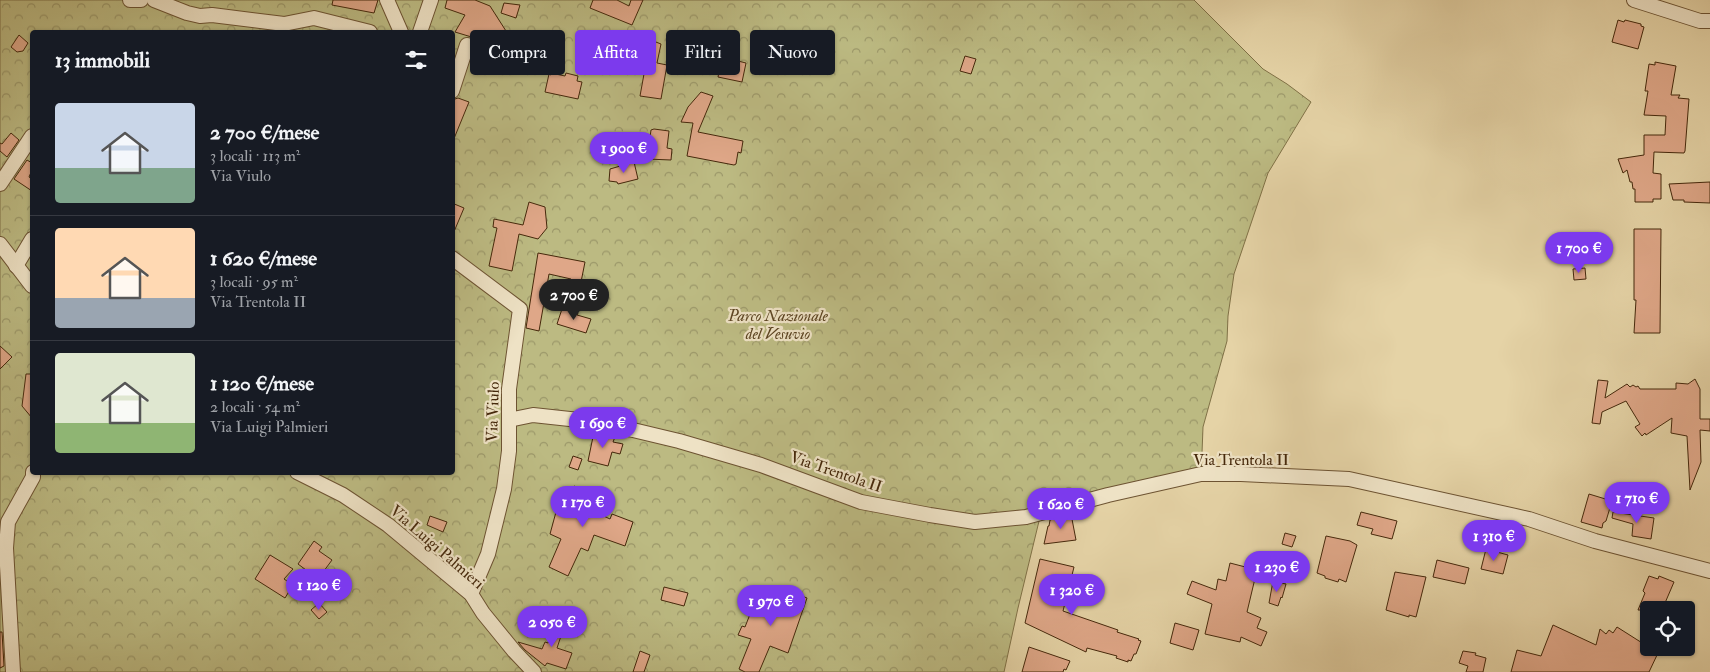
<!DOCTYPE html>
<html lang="it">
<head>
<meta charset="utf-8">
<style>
  body { margin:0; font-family:"IM FELL Double Pica",serif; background:#20242c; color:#f1f3f6; height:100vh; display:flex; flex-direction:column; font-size:19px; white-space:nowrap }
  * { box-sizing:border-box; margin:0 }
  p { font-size:16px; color:#9ea1a6 }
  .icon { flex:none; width:28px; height:28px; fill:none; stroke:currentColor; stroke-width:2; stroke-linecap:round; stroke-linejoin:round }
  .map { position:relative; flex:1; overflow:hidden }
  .details { position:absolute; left:30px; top:30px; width:425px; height:445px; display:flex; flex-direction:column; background:#171b24; border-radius:5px; box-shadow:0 1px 4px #0004 }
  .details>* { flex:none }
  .guide { position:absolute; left:470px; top:30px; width:475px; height:45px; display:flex; gap:10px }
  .controls { position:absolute; left:1640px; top:601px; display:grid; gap:10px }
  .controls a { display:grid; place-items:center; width:55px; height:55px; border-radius:5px; background:#171b24; box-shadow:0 1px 4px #0004; font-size:25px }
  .price { position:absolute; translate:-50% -42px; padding:0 11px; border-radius:18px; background:#7c3aed; color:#fff; font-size:16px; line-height:32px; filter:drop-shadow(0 1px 2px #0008) }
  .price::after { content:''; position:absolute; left:50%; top:30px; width:15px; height:11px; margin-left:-8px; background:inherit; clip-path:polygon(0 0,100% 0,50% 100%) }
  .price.current { background:#222; color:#fff }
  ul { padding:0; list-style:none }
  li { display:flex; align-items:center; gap:15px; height:125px; padding:0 25px }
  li+li { border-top:1px solid #363941 }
  li span { display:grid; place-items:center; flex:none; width:140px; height:100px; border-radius:5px; color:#555 }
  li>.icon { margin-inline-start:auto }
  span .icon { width:60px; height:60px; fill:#fffc; stroke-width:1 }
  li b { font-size:21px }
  h2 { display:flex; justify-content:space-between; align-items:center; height:60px; padding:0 25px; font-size:21px }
  .pill { padding:0 18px; border-radius:5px; background:#171b24; box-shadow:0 1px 4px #0004; font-size:18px; line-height:45px }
  .pill.current { background:#7c3aed; color:#fff }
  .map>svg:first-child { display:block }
  .park { fill:url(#park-crowns); stroke:#807146; fill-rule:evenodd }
  .building { fill:#dfa788; stroke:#45280b }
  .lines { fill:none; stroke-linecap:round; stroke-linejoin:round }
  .minor-casing { stroke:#6d5332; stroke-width:16 }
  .minor { stroke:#eee2c5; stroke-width:14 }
  .labels { text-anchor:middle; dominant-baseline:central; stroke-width:4.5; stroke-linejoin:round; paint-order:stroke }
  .park-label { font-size:16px; font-style:italic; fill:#5d4523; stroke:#eee2c5 }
  .street-label { font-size:16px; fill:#45280b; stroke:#eee2c5 }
</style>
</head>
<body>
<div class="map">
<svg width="1710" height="672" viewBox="0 0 1710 672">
  <defs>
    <pattern id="park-crowns" width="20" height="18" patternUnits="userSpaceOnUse" patternTransform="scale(1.25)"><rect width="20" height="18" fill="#bcba82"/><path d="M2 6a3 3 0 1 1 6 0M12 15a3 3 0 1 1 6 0" fill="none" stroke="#9b9769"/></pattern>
  </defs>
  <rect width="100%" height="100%" fill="#e5d3a6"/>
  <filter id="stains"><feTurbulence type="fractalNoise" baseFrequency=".004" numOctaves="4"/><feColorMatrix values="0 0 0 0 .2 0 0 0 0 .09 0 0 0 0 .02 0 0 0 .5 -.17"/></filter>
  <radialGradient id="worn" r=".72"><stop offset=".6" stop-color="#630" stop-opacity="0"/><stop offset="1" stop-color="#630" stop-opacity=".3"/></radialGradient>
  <path class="park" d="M0,0H1194L1263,69L1287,84L1311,102L1268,173L1234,274L1228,316L1227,341L1203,427L1201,479L1040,517L1018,608L1004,672H0ZM32,32H452V472H32Z"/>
  <g class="building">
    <polygon points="333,0 378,0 374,13 332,5"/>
    <polygon points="447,0 475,0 490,6 506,31 503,41 498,45 455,32 465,15 445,8"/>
    <polygon points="593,0 617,0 629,6 631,0 643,0 632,25 590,8"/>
    <polygon points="504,3 520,5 516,18 501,13"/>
    <polygon points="1618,20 1624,22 1625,20 1641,24 1641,26 1644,27 1638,49 1612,42"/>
    <polygon points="19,35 28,43 23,51 17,52 11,47"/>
    <polygon points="643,37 661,44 657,63 667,65 661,99 640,96 648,52 640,50"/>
    <polygon points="965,56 976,59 971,74 960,71"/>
    <polygon points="722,57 746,63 742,82 718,77"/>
    <polygon points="1655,62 1676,66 1671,95 1680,95 1678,98 1689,99 1685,151 1684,153 1654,152 1653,173 1661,174 1661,199 1653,199 1653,202 1635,202 1635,189 1633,189 1632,182 1630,182 1627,170 1623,173 1618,159 1644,155 1644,135 1665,135 1666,116 1644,115 1648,91 1645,91 1649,64 1655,65"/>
    <polygon points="551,73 565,76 566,73 578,76 577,81 582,82 578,99 545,92 549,74 551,75"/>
    <polygon points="701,92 713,96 698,132 743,141 741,153 738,152 736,164 734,165 687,156 693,123 681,122 688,107"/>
    <polygon points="458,98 469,102 453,141 452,100"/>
    <polygon points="654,129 669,131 667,148 672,149 671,160 647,159 651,130"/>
    <polygon points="11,133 19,140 7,157 0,151 0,143 2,144"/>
    <polygon points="27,160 32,163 32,170 29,177 32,179 32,191 14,179"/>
    <polygon points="634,162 638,179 618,184 617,182 609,181 610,169"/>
    <polygon points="1710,182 1710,203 1684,202 1684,200 1673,200 1669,184"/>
    <polygon points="529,202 545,207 547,228 538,239 519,234 512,271 489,266 497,228 493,227 494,219 523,225"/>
    <polygon points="452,203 464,208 453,234 452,234"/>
    <polygon points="1634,229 1661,229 1660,333 1634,333 1636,300 1634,300"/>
    <polygon points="538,253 585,262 580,287 569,285 571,279 549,274 539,331 526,328"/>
    <polygon points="1585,268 1586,279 1574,280 1573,269"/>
    <polygon points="562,309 578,313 577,315 591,319 586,333 557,324"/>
    <polygon points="0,346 12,357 0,369"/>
    <polygon points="26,374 32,374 32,418 22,406"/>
    <polygon points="1695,379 1700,389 1700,419 1710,419 1710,431 1700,430 1701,462 1690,490 1687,436 1671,433 1672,418 1646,435 1645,433 1642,436 1635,427 1640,424 1626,401 1602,412 1600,424 1592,423 1598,380 1608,381 1605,398 1627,384 1630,387 1633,385 1636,387 1638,386 1640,389 1676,389 1676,383 1688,384"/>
    <polygon points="594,432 615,437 613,442 623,444 620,454 612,452 608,466 588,461"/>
    <polygon points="573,456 582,459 578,470 569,467"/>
    <polygon points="574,486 599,495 593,511 610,519 612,514 633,522 625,546 594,535 588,551 581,548 568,576 549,567 561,539 550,534 559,501 567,504"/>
    <polygon points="1589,494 1612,501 1606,521 1603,523 1602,528 1581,522"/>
    <polygon points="1361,512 1397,521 1392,539 1371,534 1373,529 1357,525"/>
    <polygon points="1613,512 1654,518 1651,539 1632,536 1633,524 1612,518"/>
    <polygon points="1071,514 1076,540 1044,544 1048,526 1049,526 1050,520"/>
    <polygon points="430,516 447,522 443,532 427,525"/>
    <polygon points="1285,533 1296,536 1292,547 1282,544"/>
    <polygon points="1326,536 1350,541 1357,545 1346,582 1339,579 1338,582 1325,578 1325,576 1317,573"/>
    <polygon points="314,541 322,547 319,551 332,560 318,579 298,564"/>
    <polygon points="1486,549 1508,555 1503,574 1481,569"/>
    <polygon points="270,555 293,569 284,579 293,585 285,598 255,579"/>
    <polygon points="1040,559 1074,567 1063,611 1118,630 1117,632 1139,639 1138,640 1141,641 1136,654 1134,654 1131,661 1128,660 1128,662 1116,658 1117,656 1087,648 1086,652 1025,623"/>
    <polygon points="1437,560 1469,568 1465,584 1433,577"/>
    <polygon points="1230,563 1257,570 1247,612 1261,618 1257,628 1267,632 1261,646 1241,637 1240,642 1205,634 1212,604 1187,594 1192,581 1216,590 1218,579 1226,581"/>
    <polygon points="1395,572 1426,577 1416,617 1409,615 1409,617 1386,610"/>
    <polygon points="1649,576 1658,579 1659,576 1674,582 1662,610 1638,610 1645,593 1643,591"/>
    <polygon points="1273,581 1286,584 1282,598 1281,597 1278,606 1269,603"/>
    <polygon points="664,587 688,593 684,606 661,600"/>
    <polygon points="766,591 787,598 789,591 807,598 788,653 770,646 759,672 745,672 739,669 751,639 738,635 742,626 745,627 756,599 762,602"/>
    <polygon points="319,603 327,612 319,619 311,610"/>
    <polygon points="558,615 567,618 557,648 572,653 566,669 547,663 545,666 525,650 518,642 542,649 545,642 548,643"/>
    <polygon points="1175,623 1199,630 1193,650 1170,643"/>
    <polygon points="1553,625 1596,645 1600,629 1606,634 1609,630 1613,633 1617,627 1658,653 1649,672 1511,672 1517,650 1541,656"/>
    <polygon points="0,632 2,632 4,666 0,668"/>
    <polygon points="1029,647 1070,661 1066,670 1064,669 1063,672 1022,672"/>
    <polygon points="640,651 650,655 644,672 633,672"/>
    <polygon points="1463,651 1476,653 1475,655 1486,658 1483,672 1466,672 1468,666 1459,663"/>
  </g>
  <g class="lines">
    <g class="minor-casing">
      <g id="minor">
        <polyline points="130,0 141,0"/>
        <polyline points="154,0 187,13 200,16 212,15 284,24 314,18 370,32"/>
        <polyline points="387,0 401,32"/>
        <polyline points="1634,0 1700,21 1710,21"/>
        <polyline points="420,32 431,0"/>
        <polyline points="452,91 467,45"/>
        <polyline points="0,184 32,136"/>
        <polyline points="0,244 32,286"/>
        <polyline points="452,258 520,309 509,389 509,451 504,489 488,554 471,594"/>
        <polyline points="16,266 32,239"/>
        <polyline points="509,420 533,415 579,420 633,430 679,441 761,465 861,502 930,515 975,522 1026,517 1108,495 1201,474 1241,474 1349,479 1529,519 1595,541 1710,571"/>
        <polyline points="297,472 343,495 388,525 471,594 483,613 514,651 534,672"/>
        <polyline points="13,672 6,548 8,522 33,477 33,472"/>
      </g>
    </g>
    <use href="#minor" class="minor"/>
  </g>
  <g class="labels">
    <g class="park-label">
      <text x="778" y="316">Parco Nazionale<tspan x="778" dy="18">del Vesuvio</tspan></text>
    </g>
    <g class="street-label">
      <text transform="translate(493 412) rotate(-88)">Via Viulo</text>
      <text x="1241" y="460">Via Trentola II</text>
      <text transform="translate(836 472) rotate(19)">Via Trentola II</text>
      <text transform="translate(437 547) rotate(41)">Via Luigi Palmieri</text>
    </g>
  </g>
  <rect width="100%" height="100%" filter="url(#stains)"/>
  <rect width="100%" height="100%" fill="url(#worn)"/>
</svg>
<div class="controls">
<a><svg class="icon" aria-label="locate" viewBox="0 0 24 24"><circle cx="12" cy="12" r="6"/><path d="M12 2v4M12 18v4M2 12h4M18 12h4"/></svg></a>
</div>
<b class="price" style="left:624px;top:174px">1 900 €</b>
<b class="price" style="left:1579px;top:274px">1 700 €</b>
<b class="price current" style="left:574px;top:321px">2 700 €</b>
<b class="price" style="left:603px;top:449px">1 690 €</b>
<b class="price" style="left:1637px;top:524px">1 710 €</b>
<b class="price" style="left:583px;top:528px">1 170 €</b>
<b class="price" style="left:1061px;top:530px">1 620 €</b>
<b class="price" style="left:1494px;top:562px">1 310 €</b>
<b class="price" style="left:1277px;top:593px">1 230 €</b>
<b class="price" style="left:319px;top:611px">1 120 €</b>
<b class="price" style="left:1072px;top:616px">1 320 €</b>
<b class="price" style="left:771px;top:627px">1 970 €</b>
<b class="price" style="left:552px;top:648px">2 050 €</b>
<div class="guide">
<a class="pill">Compra</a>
<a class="pill current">Affitta</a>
<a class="pill">Filtri</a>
<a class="pill">Nuovo</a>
</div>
<section class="details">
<h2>13 immobili<svg class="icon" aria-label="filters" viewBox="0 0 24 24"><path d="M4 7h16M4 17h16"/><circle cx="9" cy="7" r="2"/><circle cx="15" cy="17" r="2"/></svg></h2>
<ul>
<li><span style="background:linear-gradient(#c9d6e8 65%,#7fa58c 0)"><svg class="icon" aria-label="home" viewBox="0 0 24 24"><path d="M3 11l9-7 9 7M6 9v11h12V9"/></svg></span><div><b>2 700 €/mese</b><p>3 locali · 113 m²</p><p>Via Viulo</p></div></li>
<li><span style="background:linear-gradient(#ffd9b3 70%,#9aa5b1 0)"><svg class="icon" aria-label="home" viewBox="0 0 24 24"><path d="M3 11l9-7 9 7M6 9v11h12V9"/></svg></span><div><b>1 620 €/mese</b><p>3 locali · 95 m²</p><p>Via Trentola II</p></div></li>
<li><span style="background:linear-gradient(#dfe7d0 70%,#8fb573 0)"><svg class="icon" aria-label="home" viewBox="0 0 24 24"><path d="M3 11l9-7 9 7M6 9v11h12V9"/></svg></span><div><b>1 120 €/mese</b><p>2 locali · 54 m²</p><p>Via Luigi Palmieri</p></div></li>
</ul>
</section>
</div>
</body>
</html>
